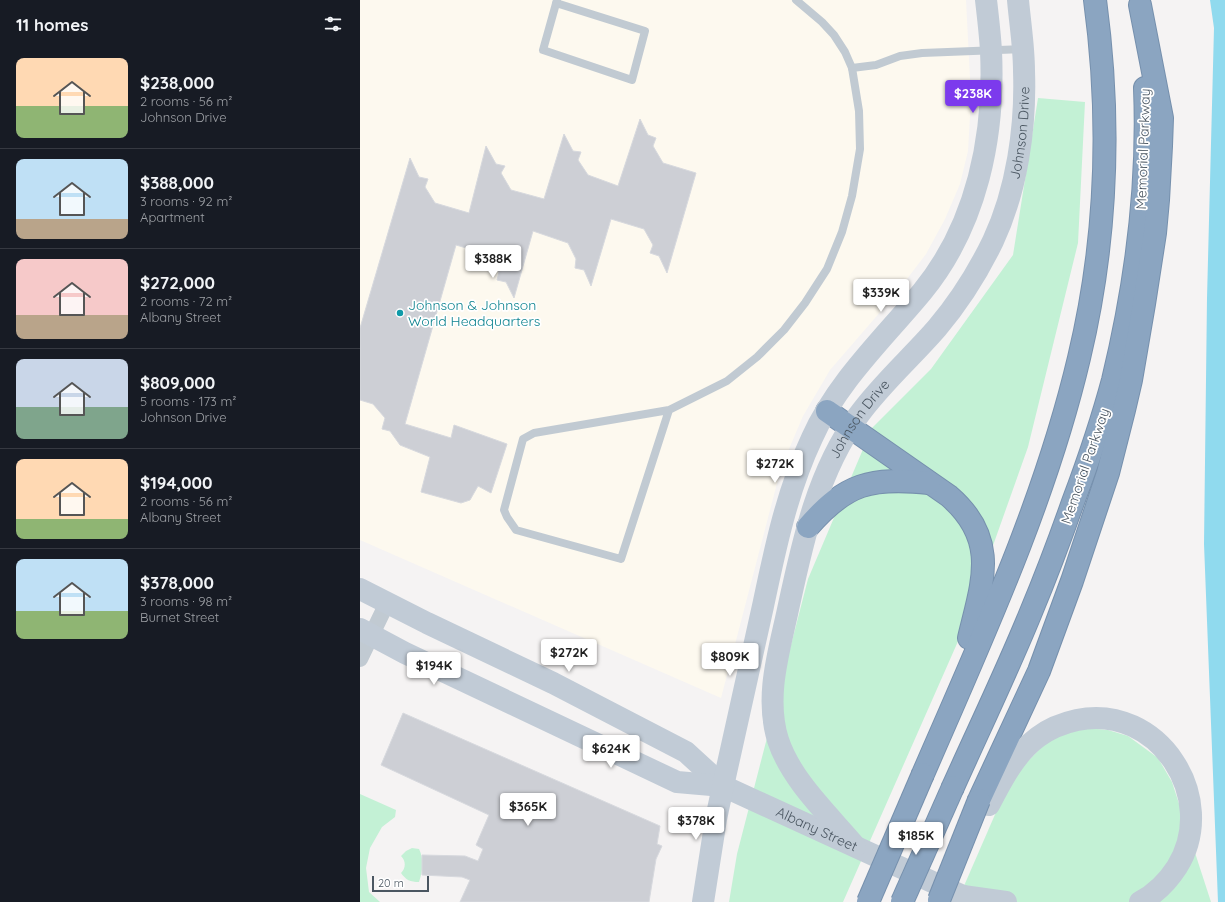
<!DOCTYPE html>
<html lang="en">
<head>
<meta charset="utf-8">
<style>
  body { margin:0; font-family:Quicksand,sans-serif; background:#242831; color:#f1f3f6; height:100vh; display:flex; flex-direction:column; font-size:15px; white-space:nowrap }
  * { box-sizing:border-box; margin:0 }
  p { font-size:13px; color:#9ea1a6 }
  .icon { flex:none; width:22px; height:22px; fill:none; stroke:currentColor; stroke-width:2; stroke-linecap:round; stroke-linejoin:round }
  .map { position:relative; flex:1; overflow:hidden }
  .panel { display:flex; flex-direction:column; background:#171b24; width:360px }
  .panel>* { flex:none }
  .scale { position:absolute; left:12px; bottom:10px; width:57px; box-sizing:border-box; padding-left:4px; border:2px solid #4a5661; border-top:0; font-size:11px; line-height:14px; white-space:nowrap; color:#4a5661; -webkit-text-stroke:3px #fff; paint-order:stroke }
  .price { position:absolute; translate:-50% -34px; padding:0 9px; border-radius:4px; background:#fff; color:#222; font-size:13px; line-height:26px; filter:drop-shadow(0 1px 2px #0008) }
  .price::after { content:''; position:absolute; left:50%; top:24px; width:12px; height:9px; margin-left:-6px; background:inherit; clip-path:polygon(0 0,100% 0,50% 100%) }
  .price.selected { background:#7c3aed; color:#fff }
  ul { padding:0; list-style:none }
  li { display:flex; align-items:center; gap:12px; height:100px; padding:0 16px }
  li+li { border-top:1px solid #363941 }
  li span { display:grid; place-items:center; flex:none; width:112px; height:80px; border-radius:8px; color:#555 }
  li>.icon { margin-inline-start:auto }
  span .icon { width:48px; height:48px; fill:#fffc; stroke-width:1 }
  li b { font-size:17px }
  h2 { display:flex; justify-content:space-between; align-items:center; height:48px; padding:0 16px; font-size:17px }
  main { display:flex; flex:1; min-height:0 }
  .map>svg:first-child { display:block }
  .commercial { fill:#fdf9ef }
  .green { fill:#c3f1d5 }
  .water { fill:#90daee }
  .building { fill:#cdcfd5; stroke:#d7d9de }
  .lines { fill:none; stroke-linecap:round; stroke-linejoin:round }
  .highway-casing { stroke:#7690ad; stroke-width:24 }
  .lane { stroke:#c1cad2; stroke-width:8 }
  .street { stroke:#c1cad2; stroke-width:16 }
  .secondary { stroke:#c1cbd6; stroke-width:22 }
  .highway { stroke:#8ba5c1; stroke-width:22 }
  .highway-bridge-casing { stroke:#7690ad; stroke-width:24; stroke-linecap:butt }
  .highway-bridge { stroke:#8ba5c1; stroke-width:22 }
  .culture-dot { fill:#0f9aa8; stroke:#fff; stroke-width:1.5 }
  .labels { text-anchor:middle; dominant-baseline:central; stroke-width:3.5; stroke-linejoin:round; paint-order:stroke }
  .street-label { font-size:14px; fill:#4a5661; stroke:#fff }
  .culture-label { font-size:14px; fill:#0d838f; stroke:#fff; text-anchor:start }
</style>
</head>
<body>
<main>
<section class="panel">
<h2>11 homes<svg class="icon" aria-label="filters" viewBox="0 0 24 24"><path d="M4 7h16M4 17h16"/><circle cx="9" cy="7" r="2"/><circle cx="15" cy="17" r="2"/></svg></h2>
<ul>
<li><span style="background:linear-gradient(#ffd9b3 60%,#8fb573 0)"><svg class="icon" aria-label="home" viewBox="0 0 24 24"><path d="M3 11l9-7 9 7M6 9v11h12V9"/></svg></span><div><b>$238,000</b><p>2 rooms · 56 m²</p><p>Johnson Drive</p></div></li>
<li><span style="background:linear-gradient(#bfe0f5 75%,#b9a48a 0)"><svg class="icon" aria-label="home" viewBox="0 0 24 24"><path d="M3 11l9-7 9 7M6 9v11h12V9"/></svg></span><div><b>$388,000</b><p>3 rooms · 92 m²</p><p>Apartment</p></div></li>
<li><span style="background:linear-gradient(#f6c9c9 70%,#b9a48a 0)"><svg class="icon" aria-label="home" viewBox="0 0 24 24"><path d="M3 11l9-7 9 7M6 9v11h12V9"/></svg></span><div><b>$272,000</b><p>2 rooms · 72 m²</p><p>Albany Street</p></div></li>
<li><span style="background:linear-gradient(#c9d6e8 60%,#7fa58c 0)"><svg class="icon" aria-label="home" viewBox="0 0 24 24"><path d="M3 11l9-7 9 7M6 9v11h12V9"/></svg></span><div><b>$809,000</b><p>5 rooms · 173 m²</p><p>Johnson Drive</p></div></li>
<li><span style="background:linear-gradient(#ffd9b3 75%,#8fb573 0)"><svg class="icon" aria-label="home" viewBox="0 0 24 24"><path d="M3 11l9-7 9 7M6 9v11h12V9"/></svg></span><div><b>$194,000</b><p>2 rooms · 56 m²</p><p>Albany Street</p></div></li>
<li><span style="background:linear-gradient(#bfe0f5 65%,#8fb573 0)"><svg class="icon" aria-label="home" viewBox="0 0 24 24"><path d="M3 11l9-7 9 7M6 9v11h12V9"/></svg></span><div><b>$378,000</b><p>3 rooms · 98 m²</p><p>Burnet Street</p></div></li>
</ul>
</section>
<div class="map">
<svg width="865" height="902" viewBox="0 0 865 902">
  <rect width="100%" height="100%" fill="#f5f3f3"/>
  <polygon class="commercial" points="0,0 606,0 611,98 608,151 600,184 585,219 566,254 534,296 470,370 443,416 421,468 361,698 0,540"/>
  <g class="green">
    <polygon points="678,98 725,102 718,243 668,447 603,630 483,902 369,902 377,854 448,579 512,428 571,369 653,255"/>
    <polygon points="726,728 748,730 768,736 798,758 812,782 851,902 597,902 650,780 690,738"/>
    <polygon points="0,794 36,810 35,817 22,827 10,848 6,868 9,892 20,902 0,902"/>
    <path d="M52,848L59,849C64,859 63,871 59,882C50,882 46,880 41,873C46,868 46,861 41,856L46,851Z"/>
  </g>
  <polygon class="water" points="850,0 865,0 865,902 858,902 844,544 847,298 854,28"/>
  <g class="building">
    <polygon points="280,119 288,135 296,138 293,146 303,163 336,173 307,273 299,256 290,253 293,245 284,229 251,219 231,286 224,270 215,268 216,259 208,243 173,231 154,298 146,282 137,280 139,272 130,255 96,245 45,424 91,438 94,425 147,444 131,493 118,486 110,500 101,503 61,492 70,457 40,445 30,431 22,429 25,418 13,404 0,400 0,328 50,158 59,177 68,179 65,187 75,203 109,213 126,146 136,164 145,166 141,173 151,190 184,199 204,134 213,151 221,152 218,160 228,175 258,186"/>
    <polygon points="43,713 300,826 297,844 302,846 296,859 289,902 100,902 110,880 102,877 62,875 62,855 105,856 118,861 123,849 116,845 129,815 21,765"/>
  </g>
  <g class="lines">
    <g class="highway-casing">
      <g id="highway">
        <path d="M467,411L589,496C640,540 622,583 609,638"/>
        <path d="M448,527C486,483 511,477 569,483"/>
        <path d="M563,774C622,638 685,502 719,358C747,241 751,118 735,0"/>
        <path d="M593,787C619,729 647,671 671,612C686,576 700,539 713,502C728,462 742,421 753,380C776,285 789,185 785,88"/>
        <polyline points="619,800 679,671 712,581 748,473 764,410 771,380 784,304 795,233 798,200 801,146 802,118 780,5"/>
      </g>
    </g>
    <g class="lane">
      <polyline points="196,3 285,31 272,80 183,50 197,0"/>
      <polyline points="492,68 516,65 540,56 562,53 663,49"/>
      <polyline points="309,410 261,559 156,530 147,517 144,510 163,439 174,433 309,410 367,381 397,357 424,330 445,303 467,269 482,232 492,196 500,149 499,111 492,68 485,52 474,35 462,22 436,0"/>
    </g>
    <polyline class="street" points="0,659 27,603"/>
    <g class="secondary">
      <path id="s1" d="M0,589L67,623L193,683L326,752L363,786L616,902"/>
      <polyline points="0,629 45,653 317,782 363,786"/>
      <path d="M629,805C642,780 655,754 678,737C690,728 703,723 717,720C798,703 860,798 817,867C808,881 795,894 780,902"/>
      <path id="s2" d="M495,846C468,814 431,780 418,740C405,698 418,655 427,614C442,545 456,474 498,416C521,384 551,358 577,328C599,302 618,272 633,241C657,190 666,127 664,71C664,47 660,23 658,0"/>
      <polyline points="603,896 646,902"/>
      <path d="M343,902L356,819L363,786C376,726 390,666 403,606C415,549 427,491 452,438C477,382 523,339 562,292C617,225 635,136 631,51C630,34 628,17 626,0"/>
    </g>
    <use href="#highway" class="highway"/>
    <g class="highway-bridge-casing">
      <g id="highway-bridge">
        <polyline points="579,900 619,800"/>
        <polyline points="508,902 563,774"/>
        <polyline points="542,902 593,787"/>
      </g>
    </g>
    <use href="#highway-bridge" class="highway-bridge"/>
  </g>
  <circle class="culture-dot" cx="40" cy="313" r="4"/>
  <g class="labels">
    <g class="street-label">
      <text stroke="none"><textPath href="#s2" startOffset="806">Johnson Drive</textPath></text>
      <text transform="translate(783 149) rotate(-88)">Memorial Parkway</text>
      <text stroke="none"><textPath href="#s2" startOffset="470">Johnson Drive</textPath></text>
      <text transform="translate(725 466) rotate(-71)">Memorial Parkway</text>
      <text stroke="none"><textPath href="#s1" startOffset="518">Albany Street</textPath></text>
    </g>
    <g class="culture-label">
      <text x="48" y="305">Johnson &amp; Johnson<tspan x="48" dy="16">World Headquarters</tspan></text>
    </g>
  </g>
</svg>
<div class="scale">20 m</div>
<b class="price selected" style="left:613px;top:114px">$238K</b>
<b class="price" style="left:133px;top:279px">$388K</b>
<b class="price" style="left:521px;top:313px">$339K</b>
<b class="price" style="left:415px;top:484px">$272K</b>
<b class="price" style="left:209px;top:673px">$272K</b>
<b class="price" style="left:370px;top:677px">$809K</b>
<b class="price" style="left:74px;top:686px">$194K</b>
<b class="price" style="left:251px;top:769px">$624K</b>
<b class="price" style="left:168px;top:827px">$365K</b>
<b class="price" style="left:336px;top:841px">$378K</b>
<b class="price" style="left:556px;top:856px">$185K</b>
</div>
</main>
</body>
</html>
